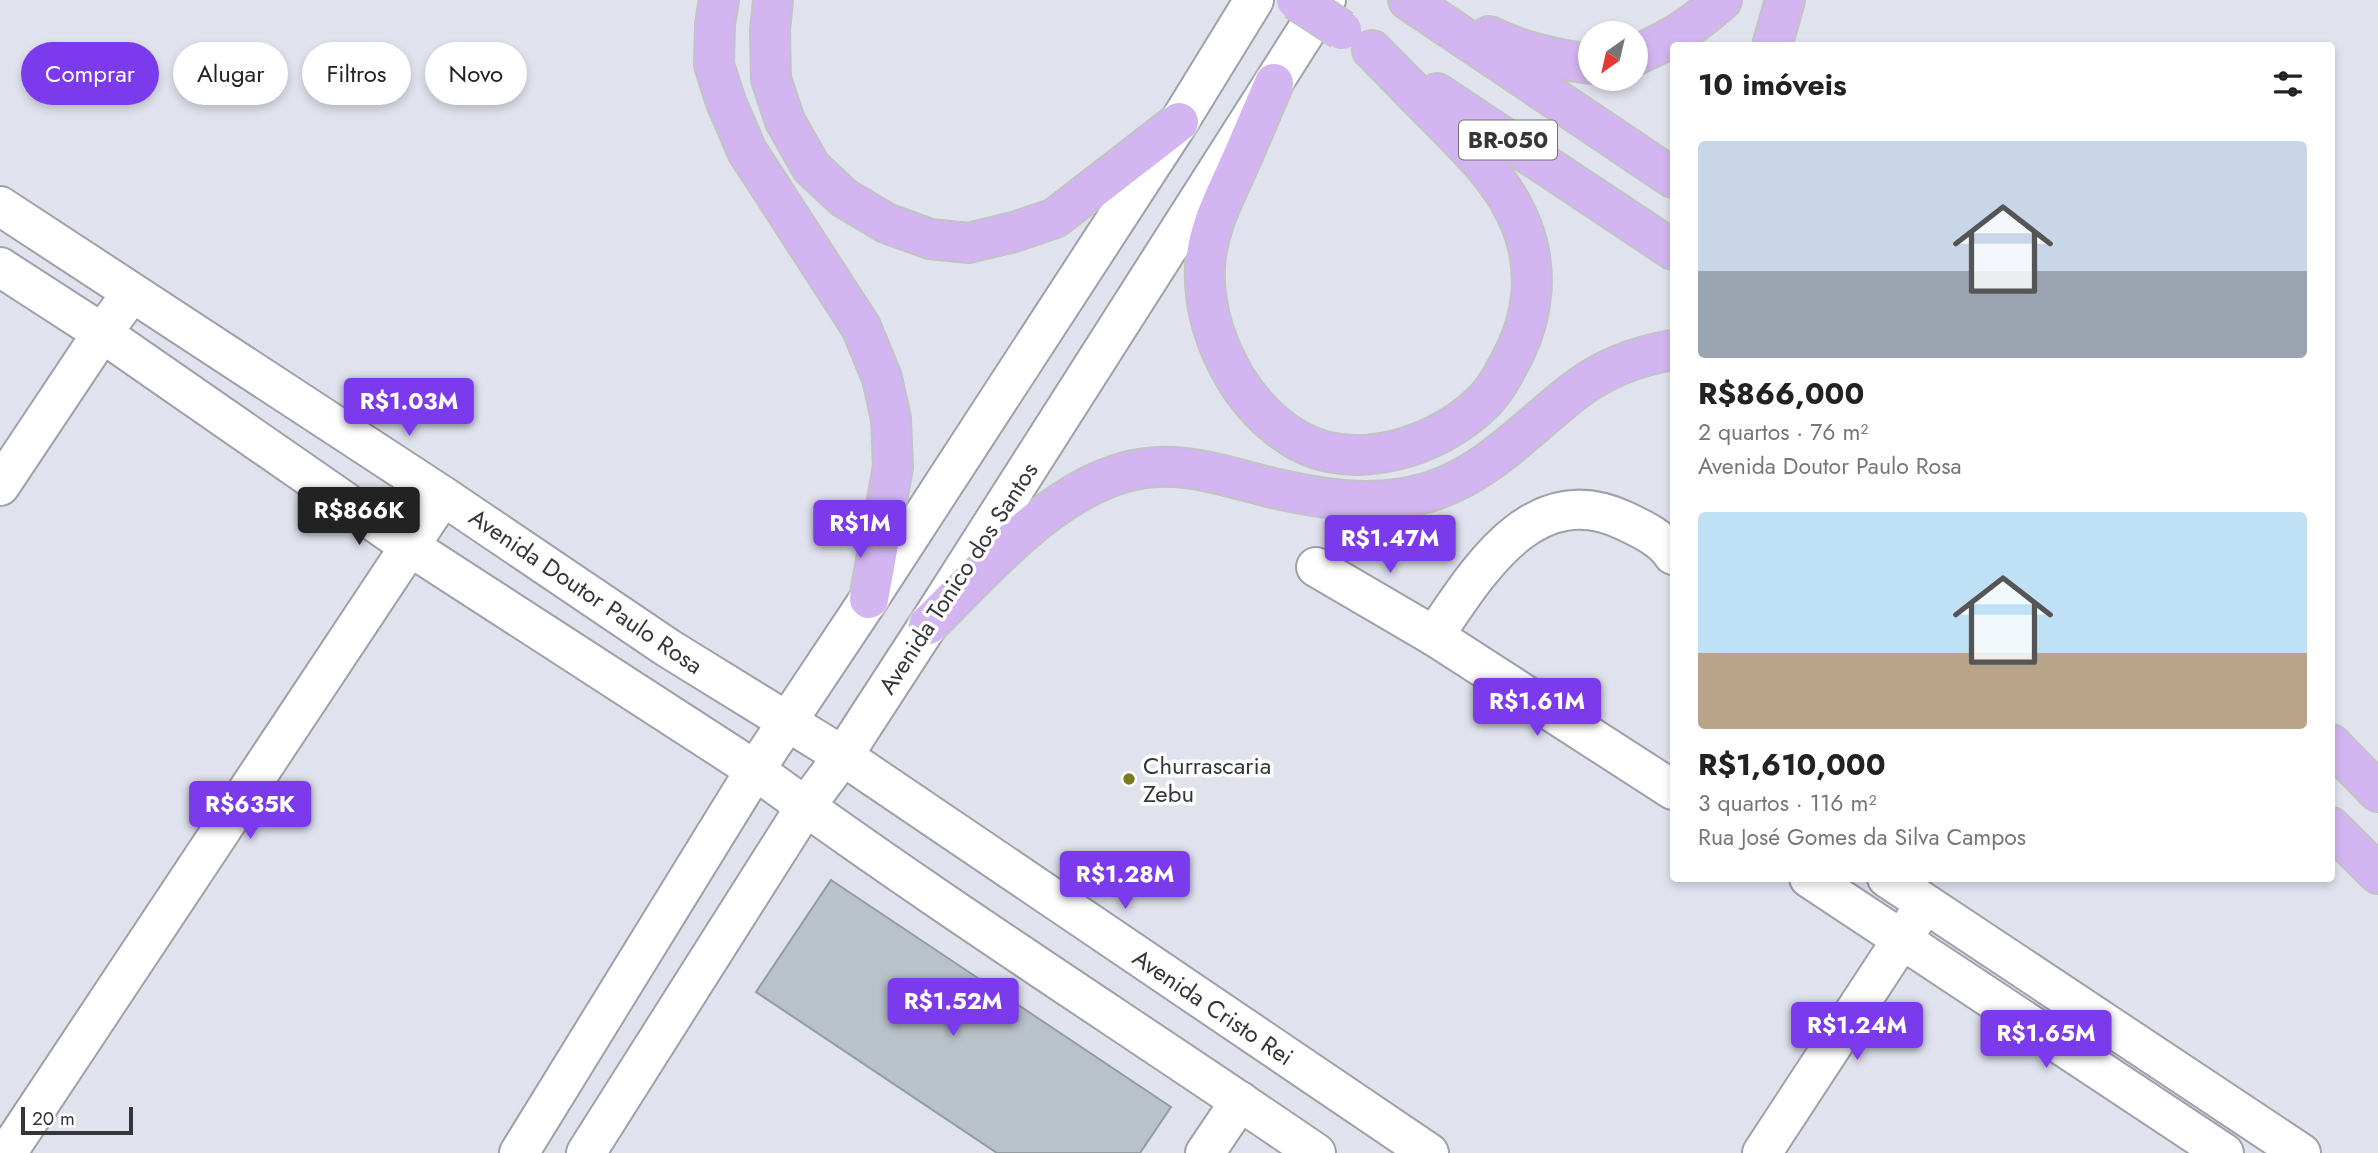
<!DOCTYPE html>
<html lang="pt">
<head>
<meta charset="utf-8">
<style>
  body { margin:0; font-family:Jost,sans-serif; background:#f2f2f2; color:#222; height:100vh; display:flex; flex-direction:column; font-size:26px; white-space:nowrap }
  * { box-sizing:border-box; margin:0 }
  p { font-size:23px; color:#767676 }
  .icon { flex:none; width:38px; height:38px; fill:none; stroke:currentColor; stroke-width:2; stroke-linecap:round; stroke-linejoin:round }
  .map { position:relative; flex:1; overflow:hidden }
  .details { position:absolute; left:1670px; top:42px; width:665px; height:840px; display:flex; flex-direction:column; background:#fff; border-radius:7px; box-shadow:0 4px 10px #0003 }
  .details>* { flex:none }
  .banner { position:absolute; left:21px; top:42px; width:665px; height:63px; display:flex; gap:14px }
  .needle { width:46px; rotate:214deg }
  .buttons { position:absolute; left:1578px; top:21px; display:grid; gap:14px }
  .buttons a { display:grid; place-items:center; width:70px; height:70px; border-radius:50%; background:#fff; box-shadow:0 4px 10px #0003; font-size:35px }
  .scale { position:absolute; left:21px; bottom:18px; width:112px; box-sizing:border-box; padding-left:7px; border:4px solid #35363a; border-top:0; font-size:19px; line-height:24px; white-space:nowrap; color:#35363a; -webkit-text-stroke:5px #fff; paint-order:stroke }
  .price { position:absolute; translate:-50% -60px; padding:0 16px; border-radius:7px; background:#7c3aed; color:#fff; font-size:23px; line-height:46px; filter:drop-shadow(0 2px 4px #0008) }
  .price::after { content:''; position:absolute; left:50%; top:42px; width:21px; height:16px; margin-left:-10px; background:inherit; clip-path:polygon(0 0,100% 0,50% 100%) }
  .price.active { background:#222; color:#fff }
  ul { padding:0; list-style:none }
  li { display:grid; align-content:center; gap:14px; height:371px; padding:0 28px }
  li span { display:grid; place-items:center; height:217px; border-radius:7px; color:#555 }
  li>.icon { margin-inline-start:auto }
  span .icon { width:126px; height:126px; fill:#fffc; stroke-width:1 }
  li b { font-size:30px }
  h2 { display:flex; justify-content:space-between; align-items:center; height:84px; padding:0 28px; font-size:30px }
  .tag { padding:0 24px; border-radius:32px; background:#fff; box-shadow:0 4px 10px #0003; font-size:24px; line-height:63px }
  .tag.active { background:#7c3aed; color:#fff }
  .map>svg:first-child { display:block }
  .building { fill:#b9c2c9; stroke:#939ca3; stroke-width:2 }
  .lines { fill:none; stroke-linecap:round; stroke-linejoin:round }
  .street-casing { stroke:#9ea0aa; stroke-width:42 }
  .secondary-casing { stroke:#9ea0aa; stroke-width:42 }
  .highway-casing { stroke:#c2c3c4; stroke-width:42 }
  .street { stroke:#fff; stroke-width:38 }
  .secondary { stroke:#fff; stroke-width:38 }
  .highway { stroke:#d3b6f1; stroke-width:38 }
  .highway-bridge-casing { stroke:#c2c3c4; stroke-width:42; stroke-linecap:butt }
  .highway-bridge { stroke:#d3b6f1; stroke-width:38 }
  .poi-dot { fill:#7c7a21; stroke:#fff; stroke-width:2.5 }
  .labels { text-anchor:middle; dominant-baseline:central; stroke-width:7; stroke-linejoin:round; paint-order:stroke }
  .shield { fill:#fff; stroke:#727275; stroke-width:2 }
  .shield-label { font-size:23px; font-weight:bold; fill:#35363a }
  .street-label { font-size:24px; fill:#35363a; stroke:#fff }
  .poi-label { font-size:24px; fill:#35363a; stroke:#fff; text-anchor:start }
</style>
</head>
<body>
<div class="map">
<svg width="2378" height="1153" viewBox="0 0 2378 1153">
  <rect width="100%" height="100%" fill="#e0e3ee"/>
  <polygon class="building" points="831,880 1171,1107 1140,1153 997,1153 756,992"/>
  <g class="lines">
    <g class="street-casing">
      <g id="street">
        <polyline points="0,486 102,333 132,293"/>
        <polyline points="1316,567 1434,636"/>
        <polyline points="7,1153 443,496"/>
        <polyline points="1205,1153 1240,1101"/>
        <polyline points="1762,1153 1925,904"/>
      </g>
    </g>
    <g class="secondary-casing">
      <g id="secondary">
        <polyline points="0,206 443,496 668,648 843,756 1429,1153"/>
        <path d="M0,267L102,333L409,546L755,770C938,904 1129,1025 1316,1153"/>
        <path d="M1673,555C1663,539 1642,529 1625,521C1533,477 1478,572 1434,636L1673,790"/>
        <polyline points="1809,878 2224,1153"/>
        <polyline points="1887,878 2301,1153"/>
        <polyline points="519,1153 755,770 869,599 1179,122 1254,0"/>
        <polyline points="586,1153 805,807 843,756 928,625 1326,0"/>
      </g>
    </g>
    <g class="highway-casing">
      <g id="highway">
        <polyline points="719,0 715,24 714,65 726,102 747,151 861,327 882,378 891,419 893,467 869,599"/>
        <polyline points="773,0 770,30 771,79 785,121 811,167 844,198 886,223 930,239 968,243 1014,232 1055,218 1179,122"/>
        <polyline points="1408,0 1673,178"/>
        <path d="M1489,36C1522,52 1554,59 1591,64"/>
        <polyline points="1772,46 1785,0"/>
        <path d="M1636,55C1672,39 1693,26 1722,0"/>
        <path d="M1274,83C1261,113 1249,142 1236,171C1222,202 1207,231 1205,266C1203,307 1216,346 1237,381C1252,404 1273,426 1297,440C1355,473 1437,447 1482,403C1496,390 1505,371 1514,354C1534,314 1538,269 1522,227C1506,184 1474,154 1443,122C1419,98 1396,74 1372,50"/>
        <polyline points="1437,93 1673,250"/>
        <path d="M928,625C989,566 1067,470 1158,467C1196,465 1236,479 1273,488C1325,500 1376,508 1429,492C1487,474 1526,429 1572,393C1601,370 1636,356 1673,350"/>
        <polyline points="2331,744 2378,792"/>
        <polyline points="2331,827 2378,874"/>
      </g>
    </g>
    <use href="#street" class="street"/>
    <use href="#secondary" class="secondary"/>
    <use href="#highway" class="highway"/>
    <g class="highway-bridge-casing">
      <polyline id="highway-bridge" points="1296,0 1342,30"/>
    </g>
    <use href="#highway-bridge" class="highway-bridge"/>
  </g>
  <circle class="poi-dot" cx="1129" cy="779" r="7"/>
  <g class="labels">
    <rect class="shield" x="1459" y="120.5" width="98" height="39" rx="5"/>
    <g class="shield-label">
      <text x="1508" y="140">BR-050</text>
    </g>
    <g class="street-label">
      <text transform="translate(958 578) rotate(-57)">Avenida Tonico dos Santos</text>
      <text transform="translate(586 591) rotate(34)">Avenida Doutor Paulo Rosa</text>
      <text transform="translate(1213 1007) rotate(34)">Avenida Cristo Rei</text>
    </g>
    <g class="poi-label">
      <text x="1143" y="765">Churrascaria<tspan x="1143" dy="28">Zebu</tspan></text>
    </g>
  </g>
</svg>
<div class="buttons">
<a><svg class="needle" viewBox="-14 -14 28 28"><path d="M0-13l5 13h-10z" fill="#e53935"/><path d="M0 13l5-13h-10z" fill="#767676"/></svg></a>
</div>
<div class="scale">20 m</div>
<b class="price" style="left:409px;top:438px">R$1.03M</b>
<b class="price active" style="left:359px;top:547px">R$866K</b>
<b class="price" style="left:860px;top:560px">R$1M</b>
<b class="price" style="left:1390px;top:575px">R$1.47M</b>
<b class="price" style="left:1537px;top:738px">R$1.61M</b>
<b class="price" style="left:250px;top:841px">R$635K</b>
<b class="price" style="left:1125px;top:911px">R$1.28M</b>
<b class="price" style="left:953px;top:1038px">R$1.52M</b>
<b class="price" style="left:1857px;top:1062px">R$1.24M</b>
<b class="price" style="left:2046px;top:1070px">R$1.65M</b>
<div class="banner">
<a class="tag active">Comprar</a>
<a class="tag">Alugar</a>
<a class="tag">Filtros</a>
<a class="tag">Novo</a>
</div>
<section class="details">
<h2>10 imóveis<svg class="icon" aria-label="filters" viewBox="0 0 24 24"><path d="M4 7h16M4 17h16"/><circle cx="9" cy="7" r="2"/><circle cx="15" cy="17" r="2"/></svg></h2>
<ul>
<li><span style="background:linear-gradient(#c9d6e8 60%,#9aa5b1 0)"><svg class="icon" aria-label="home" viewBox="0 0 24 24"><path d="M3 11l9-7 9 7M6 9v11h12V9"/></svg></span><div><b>R$866,000</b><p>2 quartos · 76 m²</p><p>Avenida Doutor Paulo Rosa</p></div></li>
<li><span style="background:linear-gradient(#bfe0f5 65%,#b9a48a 0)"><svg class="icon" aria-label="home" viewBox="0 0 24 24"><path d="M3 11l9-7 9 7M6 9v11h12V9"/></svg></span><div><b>R$1,610,000</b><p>3 quartos · 116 m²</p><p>Rua José Gomes da Silva Campos</p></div></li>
</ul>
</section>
</div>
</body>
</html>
